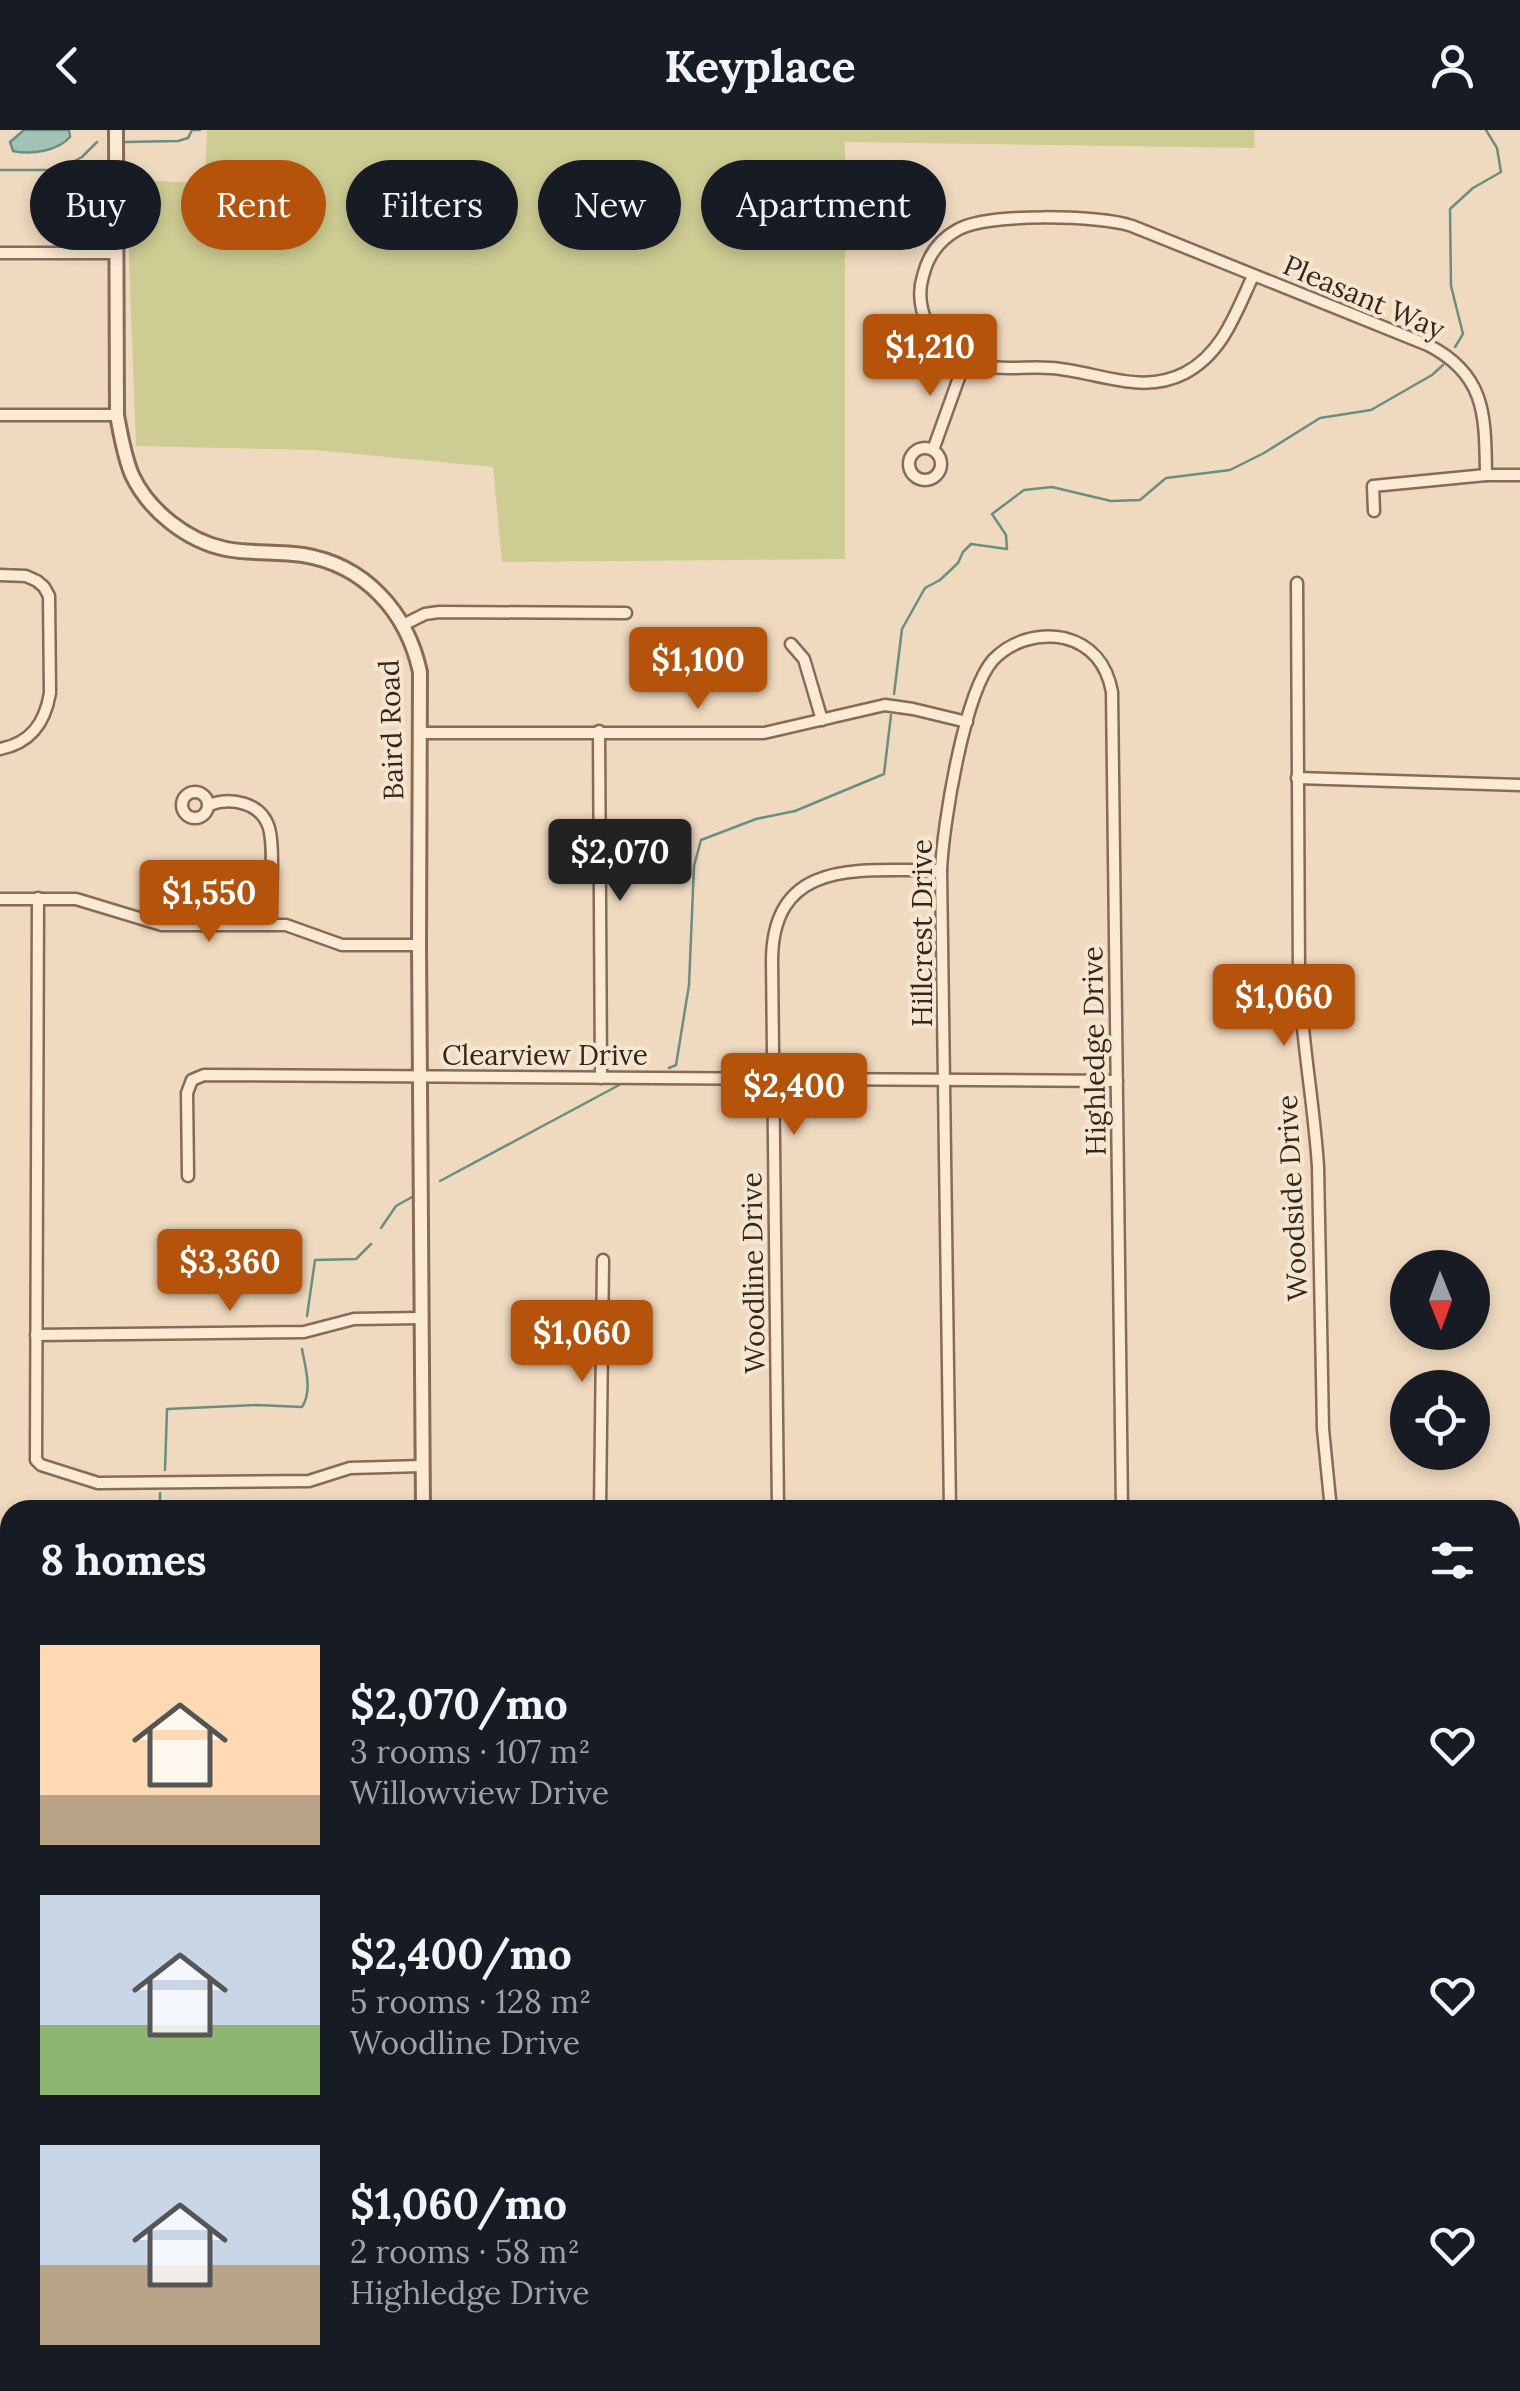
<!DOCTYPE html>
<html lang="en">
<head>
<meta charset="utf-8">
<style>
  body { margin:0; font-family:Lora,serif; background:#242831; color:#f1f3f6; height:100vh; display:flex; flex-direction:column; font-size:38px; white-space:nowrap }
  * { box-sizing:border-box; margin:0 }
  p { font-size:32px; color:#9ea1a6 }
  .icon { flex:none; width:55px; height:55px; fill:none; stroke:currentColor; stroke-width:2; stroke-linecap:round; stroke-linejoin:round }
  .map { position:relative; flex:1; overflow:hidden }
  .panel { position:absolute; left:0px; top:1370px; width:1520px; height:892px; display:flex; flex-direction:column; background:#171b24; border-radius:30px 30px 0 0; box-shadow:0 5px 15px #0003 }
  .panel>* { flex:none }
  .top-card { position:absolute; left:30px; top:30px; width:1000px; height:90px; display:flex; gap:20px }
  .needle { width:65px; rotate:179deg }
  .fabs { position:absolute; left:1390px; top:1120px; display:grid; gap:20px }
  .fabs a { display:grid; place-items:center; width:100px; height:100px; border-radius:50%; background:#171b24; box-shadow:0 5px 15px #0003; font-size:50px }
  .price { position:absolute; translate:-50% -85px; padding:0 22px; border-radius:10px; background:#b45309; color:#fff; font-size:32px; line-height:65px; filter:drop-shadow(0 2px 5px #0008) }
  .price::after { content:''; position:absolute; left:50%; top:60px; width:30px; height:22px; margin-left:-15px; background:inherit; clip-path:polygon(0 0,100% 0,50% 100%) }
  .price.active { background:#222; color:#fff }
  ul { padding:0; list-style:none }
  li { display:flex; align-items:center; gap:30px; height:250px; padding:0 40px }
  li span { display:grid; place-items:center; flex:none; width:280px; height:200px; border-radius:0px; color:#555 }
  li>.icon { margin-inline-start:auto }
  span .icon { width:120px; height:120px; fill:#fffc; stroke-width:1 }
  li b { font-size:42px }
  h2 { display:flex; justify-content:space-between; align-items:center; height:120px; padding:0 40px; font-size:42px }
  .pill { padding:0 35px; border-radius:45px; background:#171b24; box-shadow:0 5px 15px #0003; font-size:35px; line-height:90px }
  .pill.active { background:#b45309; color:#fff }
  header { display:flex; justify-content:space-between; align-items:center; height:130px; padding:0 40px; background:#171b24; font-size:45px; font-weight:700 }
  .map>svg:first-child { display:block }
  .green { fill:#cdcc93 }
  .water { fill:#a3c1b4; stroke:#6a8f81; stroke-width:2.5 }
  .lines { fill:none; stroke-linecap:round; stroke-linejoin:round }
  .stream { stroke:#6a8f81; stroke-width:2.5 }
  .minor-casing { stroke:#886b57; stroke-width:15 }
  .tertiary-casing { stroke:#886b57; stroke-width:18 }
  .primary-casing { stroke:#563a2c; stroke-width:22 }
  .minor { stroke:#fae9d3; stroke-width:10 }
  .tertiary { stroke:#fae9d3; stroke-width:12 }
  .primary { stroke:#f4ca95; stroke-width:18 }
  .labels { text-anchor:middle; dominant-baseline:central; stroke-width:8; stroke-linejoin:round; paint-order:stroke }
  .street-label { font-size:28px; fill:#37261c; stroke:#f6e6cf }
</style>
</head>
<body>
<header><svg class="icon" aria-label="back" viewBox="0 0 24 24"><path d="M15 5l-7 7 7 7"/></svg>Keyplace<svg class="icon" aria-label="person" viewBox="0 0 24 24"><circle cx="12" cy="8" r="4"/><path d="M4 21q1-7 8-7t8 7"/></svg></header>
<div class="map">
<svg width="1520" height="2261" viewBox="0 0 1520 2261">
  <rect width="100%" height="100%" fill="#efdabf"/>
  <g class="green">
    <polygon points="207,0 1254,0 1255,18 845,12 845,429 502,432 493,337 314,320 136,316 126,50 205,53"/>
    <polygon points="1154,2252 1154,2261 980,2261 980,2252"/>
  </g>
  <path class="water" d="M24,0H69L70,7C58,21 31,25 13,21L10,12Z"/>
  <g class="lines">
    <g class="stream">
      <polyline points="125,12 178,11 188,8 192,0 200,0"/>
      <polyline points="0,40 58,40 82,27 97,12"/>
      <polyline points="1455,217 1463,204 1451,156 1450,79 1473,58 1501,42 1497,18 1486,0"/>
      <polyline points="894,564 902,499 925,458 940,450 958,433 963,422 971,414 1007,419 1006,405 992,384 1024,360 1052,357 1111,371 1140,370 1166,348 1230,340 1264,323 1320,288 1371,280 1432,245 1443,235"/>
      <polyline points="669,938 676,935 689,855 694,736 701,710 756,689 795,681 884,644 891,585"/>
      <polyline points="440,1051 621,954"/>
      <polyline points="381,1098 396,1076 412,1067"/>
      <polyline points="307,1186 315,1130 356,1129 371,1114"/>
      <path d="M165,1340L167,1279L257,1275L302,1277C313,1260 305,1237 302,1219"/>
      <polyline points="160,1363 160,1380"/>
    </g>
    <g class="minor-casing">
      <g id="minor">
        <polyline points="0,123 116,123"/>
        <path d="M1253,146C1236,182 1223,223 1185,243C1141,266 1096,241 1051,238C1023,236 994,242 968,232C956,227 945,219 937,210C923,192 916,168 923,146C928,125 940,109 959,99C989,83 1099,85 1132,96L1428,215C1487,245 1485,287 1486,345"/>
        <polyline points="0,285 117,285"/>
        <circle cx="925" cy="334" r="16"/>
        <polyline points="933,320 965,231"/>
        <polyline points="1374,381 1373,356 1486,345 1520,345"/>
        <path d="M0,445L26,446L37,451L44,457L49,466L50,563C45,593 31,613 0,619"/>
        <path d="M1297,453L1299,849C1302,912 1314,974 1318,1037L1323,1299L1331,1380"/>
        <polyline points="403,495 425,484 439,482 626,483"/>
        <polyline points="791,514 804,529 822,590"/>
        <polyline points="599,601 601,948"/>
        <polyline points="420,603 764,603 885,575 913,579 967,592"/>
        <polyline points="1297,648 1520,655"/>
        <circle cx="195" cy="675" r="13"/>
        <path d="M209,675C231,667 261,672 269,698C275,719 270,770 270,794"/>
        <polyline points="38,768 36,1330 41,1335 98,1353 309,1351 350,1338 422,1336"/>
        <polyline points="0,769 76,769 162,795 286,795 342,815 419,815"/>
        <polyline points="188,1046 187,963 192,950 204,945 1117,951"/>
        <polyline points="36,1205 304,1202 354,1189 422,1188"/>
        <polyline points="600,1380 603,1130"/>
        <path d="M778,1380L772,830C773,724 866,742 941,740"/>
        <path d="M950,1380L941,740C943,695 964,563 993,530C1011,511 1038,503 1064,508C1092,515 1107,535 1112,562L1122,1380"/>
        <polyline points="111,2252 112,2261"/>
        <polyline points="421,2254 653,2255 667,2252"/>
      </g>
    </g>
    <g class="tertiary-casing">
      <g id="tertiary">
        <path d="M116,0L117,285C121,306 124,326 132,345C149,381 187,411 226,419C251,424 277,421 303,425C365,435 407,482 420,542L419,815L423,1380"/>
        <polyline points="421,2261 421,2252"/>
      </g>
    </g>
    <g class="primary-casing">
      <g id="primary">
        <polyline points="1510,1584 1520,1579"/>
        <polyline points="0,1664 10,1664"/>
      </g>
    </g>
    <use href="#minor" class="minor"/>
    <use href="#tertiary" class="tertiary"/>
    <use href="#primary" class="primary"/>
  </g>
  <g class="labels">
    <g class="street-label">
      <text transform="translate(1364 167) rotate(23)">Pleasant Way</text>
      <text transform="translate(391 600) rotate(-92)">Baird Road</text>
      <text transform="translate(922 803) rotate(-90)">Hillcrest Drive</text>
      <text transform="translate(1094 921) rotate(-91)">Highledge Drive</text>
      <text x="545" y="925">Clearview Drive</text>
      <text transform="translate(1292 1068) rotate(-93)">Woodside Drive</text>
      <text transform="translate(753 1143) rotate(-91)">Woodline Drive</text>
    </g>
  </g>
</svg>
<div class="fabs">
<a><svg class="needle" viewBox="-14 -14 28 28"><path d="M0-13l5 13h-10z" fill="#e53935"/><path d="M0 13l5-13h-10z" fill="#9ea1a6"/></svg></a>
<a><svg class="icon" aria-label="locate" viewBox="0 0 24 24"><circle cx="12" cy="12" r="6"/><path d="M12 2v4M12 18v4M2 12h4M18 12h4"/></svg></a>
</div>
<b class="price" style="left:930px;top:269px">$1,210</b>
<b class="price" style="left:698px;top:582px">$1,100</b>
<b class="price active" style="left:620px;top:774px">$2,070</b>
<b class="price" style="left:209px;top:815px">$1,550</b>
<b class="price" style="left:1284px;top:919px">$1,060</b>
<b class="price" style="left:794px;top:1008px">$2,400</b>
<b class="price" style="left:230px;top:1184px">$3,360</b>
<b class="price" style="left:582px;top:1255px">$1,060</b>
<div class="top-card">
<a class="pill">Buy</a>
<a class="pill active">Rent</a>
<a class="pill">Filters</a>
<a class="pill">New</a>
<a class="pill">Apartment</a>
</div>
<section class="panel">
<h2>8 homes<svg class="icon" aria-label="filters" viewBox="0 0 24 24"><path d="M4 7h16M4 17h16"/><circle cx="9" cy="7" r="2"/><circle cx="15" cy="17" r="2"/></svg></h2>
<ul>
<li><span style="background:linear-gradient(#ffd9b3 75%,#b9a48a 0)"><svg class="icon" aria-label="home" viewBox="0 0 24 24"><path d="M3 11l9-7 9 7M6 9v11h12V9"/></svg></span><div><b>$2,070/mo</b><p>3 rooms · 107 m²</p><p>Willowview Drive</p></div><svg class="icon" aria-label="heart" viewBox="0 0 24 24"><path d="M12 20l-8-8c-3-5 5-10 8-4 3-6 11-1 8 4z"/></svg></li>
<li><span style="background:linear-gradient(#c9d6e8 65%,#8fb573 0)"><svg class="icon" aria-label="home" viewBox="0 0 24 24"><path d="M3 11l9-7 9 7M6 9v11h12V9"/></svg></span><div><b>$2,400/mo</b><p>5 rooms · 128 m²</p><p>Woodline Drive</p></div><svg class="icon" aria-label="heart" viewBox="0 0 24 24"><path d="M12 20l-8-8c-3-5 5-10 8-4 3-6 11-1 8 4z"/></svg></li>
<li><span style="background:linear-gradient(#c9d6e8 60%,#b9a48a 0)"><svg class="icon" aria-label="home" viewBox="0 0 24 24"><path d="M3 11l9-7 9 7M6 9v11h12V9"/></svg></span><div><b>$1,060/mo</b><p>2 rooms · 58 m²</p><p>Highledge Drive</p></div><svg class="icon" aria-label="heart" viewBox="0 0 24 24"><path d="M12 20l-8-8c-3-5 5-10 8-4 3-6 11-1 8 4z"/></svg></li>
</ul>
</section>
</div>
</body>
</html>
